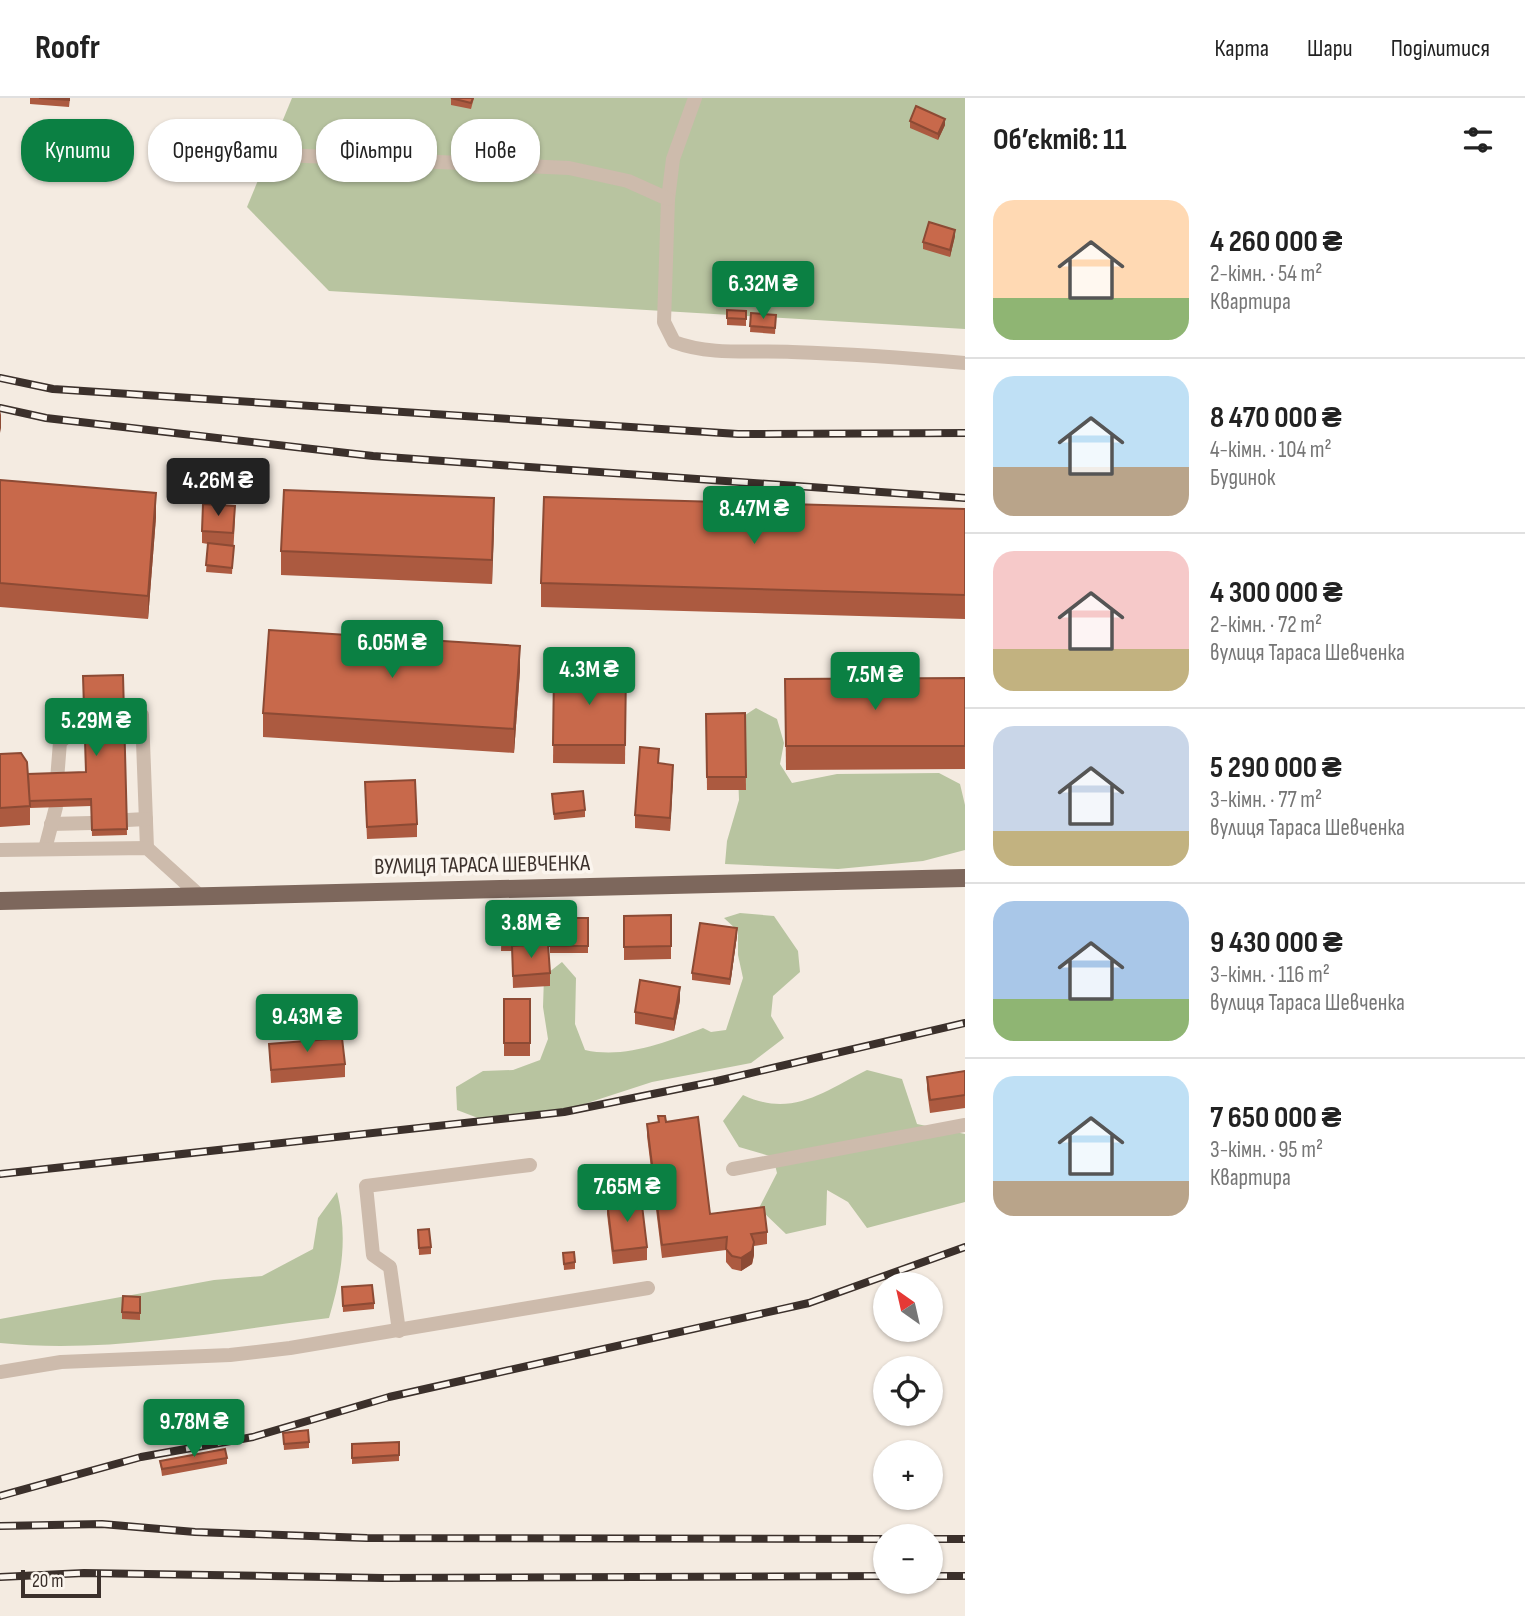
<!DOCTYPE html>
<html lang="uk">
<head>
<meta charset="utf-8">
<style>
  body { margin:0; font-family:"Sofia Sans Condensed",sans-serif; background:#f6f6f6; color:#222; height:100vh; display:flex; flex-direction:column; font-size:26px; white-space:nowrap }
  * { box-sizing:border-box; margin:0 }
  p { font-size:23px; color:#767676 }
  .icon { flex:none; width:38px; height:38px; fill:none; stroke:currentColor; stroke-width:2; stroke-linecap:round; stroke-linejoin:round }
  .map { position:relative; flex:1; overflow:hidden }
  .side { display:flex; flex-direction:column; background:#fff; width:560px }
  .side>* { flex:none }
  .top-card { position:absolute; left:21px; top:21px; width:665px; height:63px; display:flex; gap:14px }
  .needle { width:46px; rotate:326deg }
  .buttons { position:absolute; left:873px; top:1174px; display:grid; gap:14px }
  .buttons a { display:grid; place-items:center; width:70px; height:70px; border-radius:50%; background:#fff; box-shadow:0 2px 5px #0004; font-size:35px }
  .scale { position:absolute; left:21px; bottom:18px; width:80px; box-sizing:border-box; padding-left:7px; border:4px solid #3b302b; border-top:0; font-size:19px; line-height:24px; white-space:nowrap; color:#3b302b; -webkit-text-stroke:5px #fbf5ee; paint-order:stroke }
  .price { position:absolute; translate:-50% -60px; padding:0 16px; border-radius:7px; background:#0b8043; color:#fff; font-size:23px; line-height:46px; filter:drop-shadow(0 2px 4px #0008) }
  .price::after { content:''; position:absolute; left:50%; top:42px; width:21px; height:16px; margin-left:-10px; background:inherit; clip-path:polygon(0 0,100% 0,50% 100%) }
  .price.active { background:#222; color:#fff }
  ul { padding:0; list-style:none }
  li { display:flex; align-items:center; gap:21px; height:175px; padding:0 28px }
  li+li { border-top:2px solid #e0e0e0 }
  li span { display:grid; place-items:center; flex:none; width:196px; height:140px; border-radius:21px; color:#555 }
  li>.icon { margin-inline-start:auto }
  span .icon { width:84px; height:84px; fill:#fffc; stroke-width:1 }
  li b { font-size:30px }
  h2 { display:flex; justify-content:space-between; align-items:center; height:84px; padding:0 28px; font-size:30px }
  .pill { padding:0 24px; border-radius:28px; background:#fff; box-shadow:0 2px 5px #0004; font-size:24px; line-height:63px }
  .pill.active { background:#0b8043; color:#fff }
  header { display:flex; align-items:center; gap:42px; box-sizing:border-box; height:98px; padding:0 35px; background:#fff; border-bottom:2px solid #e0e0e0 }
  header strong { font-size:33px }
  nav { display:flex; gap:38px; margin-inline-start:auto; font-size:24px }
  main { display:flex; flex:1; min-height:0 }
  .map>svg:first-child { display:block }
  .green { fill:#b8c4a0 }
  .lines { fill:none; stroke-linecap:round; stroke-linejoin:round }
  .service { stroke:#cdbbac; stroke-width:14 }
  .primary { stroke:#7d675c; stroke-width:18 }
  .rail-casing { stroke:#3b302b; stroke-width:8 }
  .rail { stroke:#fbf5ee; stroke-width:5; stroke-dasharray:16; stroke-linecap:butt }
  .wall { fill:#ac5a40 }
  .shaded-wall { fill:#8c4a34 }
  .building { fill:#c8694b; stroke:#8c4a34; stroke-width:2 }
  .labels { text-anchor:middle; dominant-baseline:central; stroke-width:7; stroke-linejoin:round; paint-order:stroke }
  .street-label { font-size:23px; fill:#3b302b; stroke:#fbf5ee }
</style>
</head>
<body>
<header>
<strong>Roofr</strong>
<nav><a>Карта</a><a>Шари</a><a>Поділитися</a></nav>
</header>
<main>
<div class="map">
<svg width="965" height="1518" viewBox="0 0 965 1518">
  <rect width="100%" height="100%" fill="#f4ebe1"/>
  <g class="green">
    <polygon points="292,0 965,0 965,231 329,193 247,109"/>
    <polygon points="756,610 777,621 784,645 780,666 792,685 837,676 939,675 960,686 965,707 965,752 923,763 838,771 725,766 727,743 739,702 736,623"/>
    <path d="M740,815L774,818L798,853L800,874L773,898L771,918L784,940L751,965L652,984L575,1009L545,1016L478,1020L457,1012L456,989L483,973L513,972L540,962L548,941L543,909L544,878L562,864L576,880L575,926L585,952C625,961 666,944 703,930L711,934L726,932L743,880L738,857V833L724,820Z"/>
    <path d="M867,972L902,981L917,1026L965,1036V1104L867,1130L848,1104L827,1092L826,1127L786,1136L759,1110L777,1075L773,1059L739,1049L723,1023L743,997C792,1020 823,994 867,972Z"/>
    <path d="M337,1094C348,1139 342,1176 329,1220C220,1233 110,1256 0,1245V1221L214,1182L262,1178L313,1151L318,1120Z"/>
  </g>
  <g class="lines">
    <g class="service">
      <path d="M695,0L673,61L668,101L664,224L674,244C711,258 754,252 792,254C850,256 908,260 965,265"/>
      <polyline points="284,57 569,70 628,83 668,101"/>
      <polyline points="124,618 142,617 147,750"/>
      <polyline points="57,682 60,644 84,624"/>
      <polyline points="127,722 146,721"/>
      <polyline points="51,726 91,725"/>
      <polyline points="45,751 56,709"/>
      <polyline points="0,752 147,750 200,798"/>
      <polyline points="733,1071 965,1027"/>
      <polyline points="399,1233 390,1169 373,1157 366,1088 530,1067"/>
      <polyline points="0,1274 61,1264 230,1257 290,1250 648,1190"/>
    </g>
    <polyline class="primary" points="0,803 965,780"/>
    <g class="rail-casing">
      <g id="rail">
        <polyline points="0,280 53,291 738,336 965,335"/>
        <polyline points="0,310 46,320 373,358 965,400"/>
        <polyline points="0,1076 564,1014 717,983 965,925"/>
        <polyline points="0,1398 141,1359 253,1339 389,1299 809,1205 965,1149"/>
        <polyline points="0,1428 102,1426 195,1434 367,1440 886,1441"/>
        <polyline points="931,1441 965,1441"/>
        <polyline points="931,1478 965,1478"/>
        <polyline points="0,1479 84,1475 384,1480 886,1478"/>
      </g>
    </g>
    <use href="#rail" class="rail"/>
  </g>
  <g class="wall">
    <polygon points="30,0 70,0 69,9 30,6"/>
    <polygon points="451,0 474,0 471,11 451,7"/>
    <polygon points="910,23 945,27 938,42 910,30"/>
    <polygon points="955,138 950,159 923,151 923,144"/>
    <polygon points="727,212 746,213 746,228 727,227"/>
    <polygon points="751,215 776,217 775,236 750,234"/>
    <polygon points="0,382 156,419 148,521 0,509"/>
    <polygon points="965,411 965,521 541,509 541,485"/>
    <polygon points="235,421 232,476 206,474 208,446 202,445 202,433"/>
    <polygon points="494,424 492,486 281,477 281,453"/>
    <polygon points="520,572 514,655 263,639 263,615"/>
    <polygon points="554,572 626,572 625,666 553,665"/>
    <polygon points="123,577 127,737 92,738 91,708 30,710 30,727 0,729 0,656 28,676 85,674"/>
    <polygon points="965,580 965,671 786,672 785,581"/>
    <polygon points="745,615 746,692 707,692 706,616"/>
    <polygon points="659,665 673,679 670,733 635,730 635,717"/>
    <polygon points="365,696 417,726 417,739 367,741"/>
    <polygon points="552,696 585,712 585,719 554,722"/>
    <polygon points="671,817 671,861 624,862 624,818"/>
    <polygon points="502,818 540,847 550,875 550,888 513,890 512,853 501,853"/>
    <rect x="550" y="820" width="38" height="35"/>
    <polygon points="737,837 730,887 692,882 692,875"/>
    <rect x="504" y="901" width="26" height="57"/>
    <polygon points="680,902 674,933 635,926 635,914"/>
    <polygon points="269,946 345,966 345,979 271,985"/>
    <polygon points="965,973 965,1010 930,1015 927,991 927,979"/>
    <polygon points="658,1018 666,1024 710,1116 767,1134 767,1146 754,1148 754,1157 752,1166 741,1173 732,1171 726,1164 726,1152 662,1160 647,1038 647,1026 658,1024"/>
    <polygon points="607,1103 647,1149 647,1162 613,1166 607,1116"/>
    <polygon points="418,1132 431,1149 431,1156 419,1157"/>
    <polygon points="563,1155 575,1164 575,1171 564,1172"/>
    <polygon points="342,1189 374,1205 374,1211 343,1214"/>
    <polygon points="140,1199 140,1222 122,1221 122,1214"/>
    <polygon points="283,1335 309,1344 309,1350 284,1352"/>
    <polygon points="399,1344 399,1363 352,1366 352,1346"/>
    <polygon points="227,1360 227,1366 162,1378 160,1363"/>
  </g>
  <g class="shaded-wall">
    <polygon points="945,21 945,27 938,42 938,36"/>
    <polygon points="955,132 955,138 950,159 950,152"/>
    <polygon points="1,312 1,330 0,335 0,317"/>
    <polygon points="156,395 156,419 148,521 148,498"/>
    <polygon points="494,400 494,424 492,486 492,462"/>
    <polygon points="520,548 520,572 514,655 514,631"/>
    <polygon points="673,667 673,679 670,733 670,720"/>
    <polygon points="737,830 737,837 730,887 730,881"/>
    <polygon points="680,889 680,902 674,933 674,921"/>
    <polygon points="754,1144 754,1157 752,1166 741,1173 741,1160"/>
  </g>
  <g class="building">
    <polygon points="39,0 69,0 69,2"/>
    <polygon points="451,0 473,0 471,5"/>
    <polygon points="916,8 945,21 938,36 910,23"/>
    <polygon points="929,124 955,132 950,152 923,144"/>
    <polygon points="727,212 746,213 746,221 727,220"/>
    <polygon points="751,215 776,217 775,230 750,228"/>
    <polygon points="0,382 156,395 148,498 0,485"/>
    <polygon points="284,392 494,400 492,462 281,453"/>
    <polygon points="544,399 965,411 965,497 541,485"/>
    <polygon points="203,406 235,408 233,435 202,433"/>
    <polygon points="208,445 234,448 232,470 206,467"/>
    <polygon points="269,532 520,548 514,631 263,615"/>
    <polygon points="554,572 626,572 625,647 553,647"/>
    <polygon points="123,577 127,731 92,732 91,701 29,703 28,676 86,674 83,578"/>
    <polygon points="965,580 965,648 786,648 785,581"/>
    <polygon points="745,615 746,679 707,679 706,616"/>
    <polygon points="640,649 659,651 658,665 673,667 670,720 635,717"/>
    <polygon points="21,655 27,664 30,708 0,710 0,656"/>
    <polygon points="415,682 417,726 367,729 365,684"/>
    <polygon points="583,693 585,712 554,716 552,696"/>
    <polygon points="671,817 671,848 624,849 624,818"/>
    <polygon points="502,818 541,820 540,847 501,847"/>
    <rect x="550" y="820" width="38" height="28"/>
    <polygon points="700,825 737,830 730,881 692,875"/>
    <polygon points="548,846 550,875 513,878 512,848"/>
    <polygon points="640,882 680,889 674,921 635,914"/>
    <rect x="504" y="901" width="26" height="44"/>
    <polygon points="342,940 345,966 271,972 269,946"/>
    <polygon points="965,973 965,997 930,1002 927,979"/>
    <polygon points="658,1018 665,1018 666,1024 698,1019 710,1116 764,1109 767,1134 751,1136 754,1144 752,1153 741,1160 732,1158 726,1151 727,1139 662,1147 647,1026 659,1024"/>
    <polygon points="641,1099 647,1149 613,1153 607,1103"/>
    <polygon points="429,1131 431,1149 419,1150 418,1132"/>
    <polygon points="574,1154 575,1164 564,1166 563,1155"/>
    <polygon points="372,1187 374,1205 343,1208 342,1189"/>
    <polygon points="123,1198 140,1199 140,1215 122,1214"/>
    <polygon points="308,1332 309,1344 284,1346 283,1335"/>
    <polygon points="399,1344 399,1357 352,1360 352,1346"/>
    <polygon points="225,1351 227,1360 162,1371 160,1363"/>
  </g>
  <g class="labels">
    <g class="street-label">
      <text transform="translate(482 767) rotate(-1)">ВУЛИЦЯ ТАРАСА ШЕВЧЕНКА</text>
    </g>
  </g>
</svg>
<div class="buttons">
<a><svg class="needle" viewBox="-14 -14 28 28"><path d="M0-13l5 13h-10z" fill="#e53935"/><path d="M0 13l5-13h-10z" fill="#767676"/></svg></a>
<a><svg class="icon" aria-label="locate" viewBox="0 0 24 24"><circle cx="12" cy="12" r="6"/><path d="M12 2v4M12 18v4M2 12h4M18 12h4"/></svg></a>
<a>+</a>
<a>−</a>
</div>
<div class="scale">20 m</div>
<b class="price" style="left:763px;top:223px">6.32M ₴</b>
<b class="price active" style="left:218px;top:420px">4.26M ₴</b>
<b class="price" style="left:754px;top:448px">8.47M ₴</b>
<b class="price" style="left:392px;top:582px">6.05M ₴</b>
<b class="price" style="left:589px;top:609px">4.3M ₴</b>
<b class="price" style="left:875px;top:614px">7.5M ₴</b>
<b class="price" style="left:96px;top:660px">5.29M ₴</b>
<b class="price" style="left:531px;top:862px">3.8M ₴</b>
<b class="price" style="left:307px;top:956px">9.43M ₴</b>
<b class="price" style="left:627px;top:1126px">7.65M ₴</b>
<b class="price" style="left:194px;top:1361px">9.78M ₴</b>
<div class="top-card">
<a class="pill active">Купити</a>
<a class="pill">Орендувати</a>
<a class="pill">Фільтри</a>
<a class="pill">Нове</a>
</div>
</div>
<section class="side">
<h2>Об’єктів: 11<svg class="icon" aria-label="filters" viewBox="0 0 24 24"><path d="M4 7h16M4 17h16"/><circle cx="9" cy="7" r="2"/><circle cx="15" cy="17" r="2"/></svg></h2>
<ul>
<li><span style="background:linear-gradient(#ffd9b3 70%,#8fb573 0)"><svg class="icon" aria-label="home" viewBox="0 0 24 24"><path d="M3 11l9-7 9 7M6 9v11h12V9"/></svg></span><div><b>4 260 000 ₴</b><p>2-кімн. · 54 m²</p><p>Квартира</p></div></li>
<li><span style="background:linear-gradient(#bfe0f5 65%,#b9a48a 0)"><svg class="icon" aria-label="home" viewBox="0 0 24 24"><path d="M3 11l9-7 9 7M6 9v11h12V9"/></svg></span><div><b>8 470 000 ₴</b><p>4-кімн. · 104 m²</p><p>Будинок</p></div></li>
<li><span style="background:linear-gradient(#f6c9c9 70%,#c2b280 0)"><svg class="icon" aria-label="home" viewBox="0 0 24 24"><path d="M3 11l9-7 9 7M6 9v11h12V9"/></svg></span><div><b>4 300 000 ₴</b><p>2-кімн. · 72 m²</p><p>вулиця Тараса Шевченка</p></div></li>
<li><span style="background:linear-gradient(#c9d6e8 75%,#c2b280 0)"><svg class="icon" aria-label="home" viewBox="0 0 24 24"><path d="M3 11l9-7 9 7M6 9v11h12V9"/></svg></span><div><b>5 290 000 ₴</b><p>3-кімн. · 77 m²</p><p>вулиця Тараса Шевченка</p></div></li>
<li><span style="background:linear-gradient(#a9c7e8 70%,#8fb573 0)"><svg class="icon" aria-label="home" viewBox="0 0 24 24"><path d="M3 11l9-7 9 7M6 9v11h12V9"/></svg></span><div><b>9 430 000 ₴</b><p>3-кімн. · 116 m²</p><p>вулиця Тараса Шевченка</p></div></li>
<li><span style="background:linear-gradient(#bfe0f5 75%,#b9a48a 0)"><svg class="icon" aria-label="home" viewBox="0 0 24 24"><path d="M3 11l9-7 9 7M6 9v11h12V9"/></svg></span><div><b>7 650 000 ₴</b><p>3-кімн. · 95 m²</p><p>Квартира</p></div></li>
</ul>
</section>
</main>
</body>
</html>
